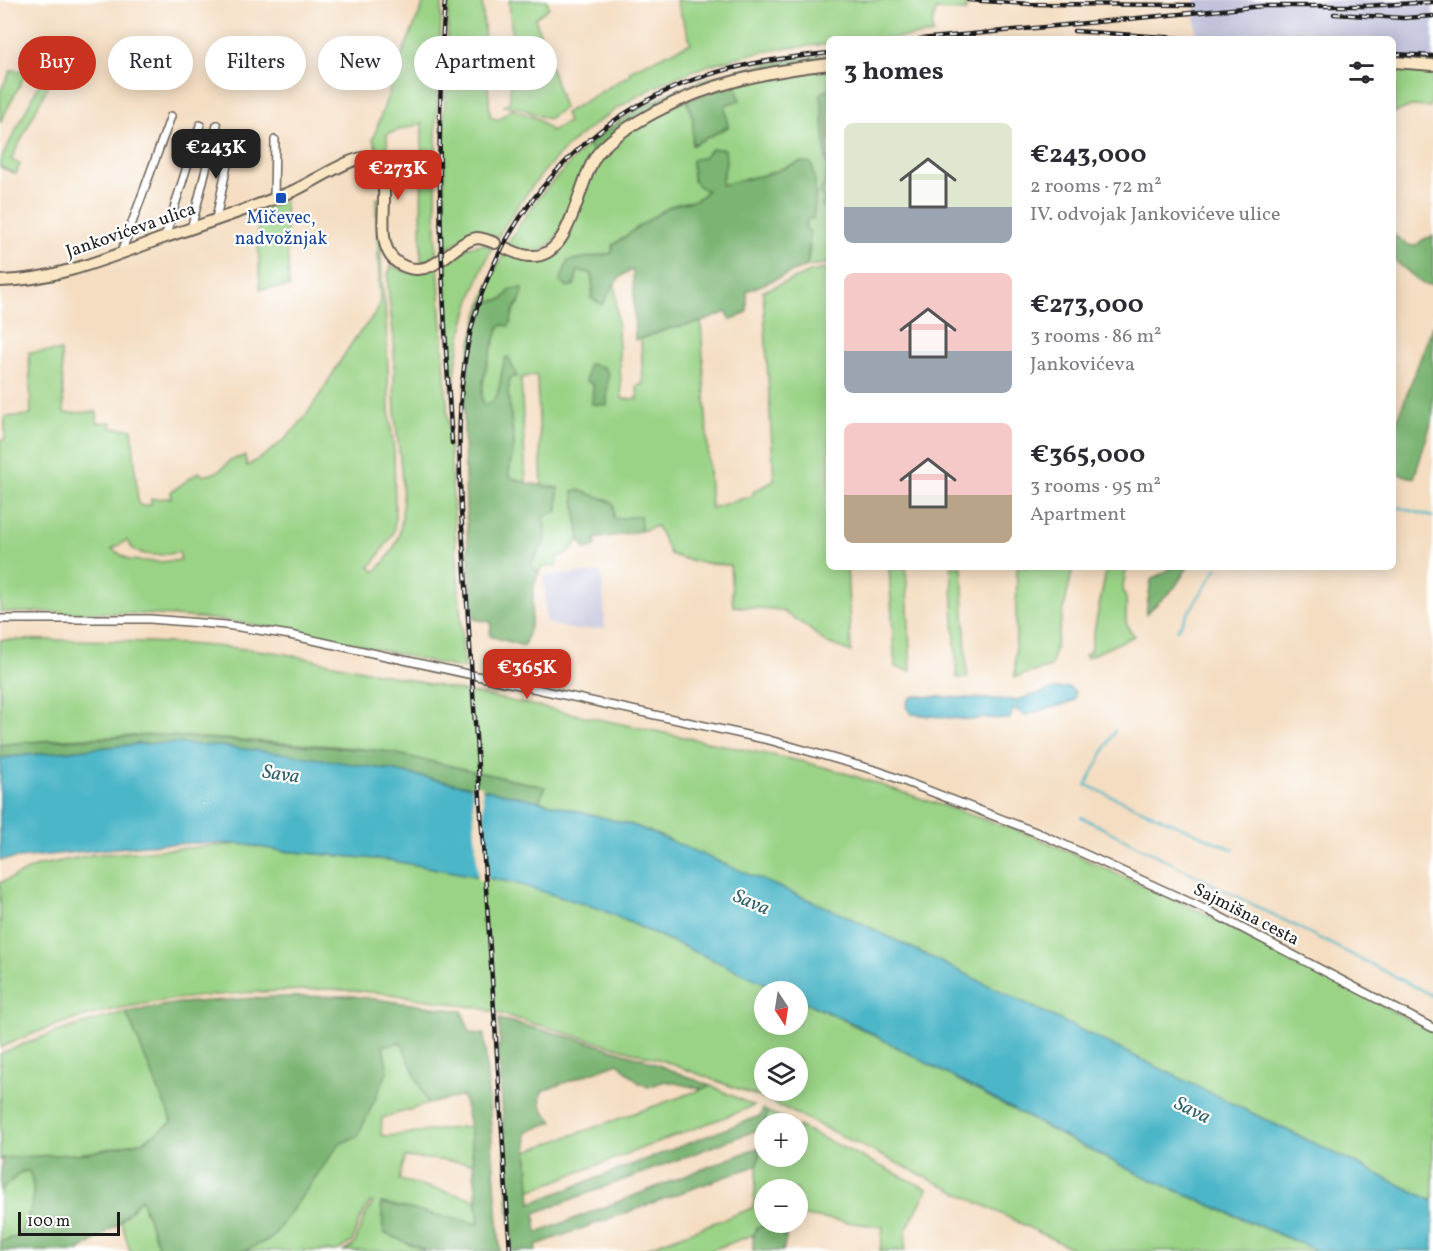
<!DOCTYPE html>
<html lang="en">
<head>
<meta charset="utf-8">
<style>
  body { margin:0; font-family:Vollkorn,serif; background:#f2f2f3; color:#2b2b33; height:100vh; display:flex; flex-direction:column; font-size:22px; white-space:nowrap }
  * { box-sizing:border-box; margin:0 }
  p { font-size:20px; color:#7c7c81 }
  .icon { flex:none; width:33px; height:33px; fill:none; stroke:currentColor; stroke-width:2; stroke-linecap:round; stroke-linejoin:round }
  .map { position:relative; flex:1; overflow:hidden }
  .sheet { position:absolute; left:826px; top:36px; width:570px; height:534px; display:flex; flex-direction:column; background:#fff; border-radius:9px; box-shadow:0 3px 15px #0003 }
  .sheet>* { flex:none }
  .banner { position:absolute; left:18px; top:36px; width:570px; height:54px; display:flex; gap:12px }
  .needle { width:39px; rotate:168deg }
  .fabs { position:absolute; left:754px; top:981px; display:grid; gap:12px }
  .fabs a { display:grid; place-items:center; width:54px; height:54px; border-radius:50%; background:#fff; box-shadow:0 3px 15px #0003; font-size:30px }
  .scale { position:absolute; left:18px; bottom:15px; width:102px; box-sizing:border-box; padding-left:6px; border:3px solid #1c1c1c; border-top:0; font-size:16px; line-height:21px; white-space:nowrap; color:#1c1c1c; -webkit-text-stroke:4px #fff; paint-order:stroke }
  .price { position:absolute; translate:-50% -51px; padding:0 14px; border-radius:12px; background:#c8321e; color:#fff; font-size:20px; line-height:39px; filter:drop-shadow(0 2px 3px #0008) }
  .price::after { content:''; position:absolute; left:50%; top:36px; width:18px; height:14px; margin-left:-9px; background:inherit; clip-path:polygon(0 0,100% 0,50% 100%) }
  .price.on { background:#222; color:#fff }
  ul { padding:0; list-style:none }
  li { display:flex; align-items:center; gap:18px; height:150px; padding:0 18px }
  li span { display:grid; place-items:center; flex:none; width:168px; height:120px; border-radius:9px; color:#555 }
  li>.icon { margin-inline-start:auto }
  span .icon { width:72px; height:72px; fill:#fffc; stroke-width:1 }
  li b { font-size:26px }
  h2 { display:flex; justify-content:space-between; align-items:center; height:72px; padding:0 18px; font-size:26px }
  .chip { padding:0 21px; border-radius:27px; background:#fff; box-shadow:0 3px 15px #0003; font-size:21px; line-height:54px }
  .chip.on { background:#c8321e; color:#fff }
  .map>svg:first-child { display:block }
  .industrial { fill:#c2c2dc }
  .green { fill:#9ad386; stroke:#5b7851; stroke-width:1.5; fill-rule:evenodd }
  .forest { fill:#7bb573; stroke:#4c6848; stroke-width:1.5 }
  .water { fill:#4bb6c8; stroke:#346972; stroke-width:1.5 }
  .pier { fill:#f4ddc1 }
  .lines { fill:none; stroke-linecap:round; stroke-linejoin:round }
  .stream { stroke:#4bb6c8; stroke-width:2 }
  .minor-casing { stroke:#686056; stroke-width:10 }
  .secondary-casing { stroke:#686056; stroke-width:14 }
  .minor { stroke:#fff; stroke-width:7 }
  .secondary { stroke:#fbe6c4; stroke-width:10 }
  .rail-casing { stroke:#1c1c1c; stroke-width:4.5 }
  .rail { stroke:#fff; stroke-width:2; stroke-dasharray:7; stroke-linecap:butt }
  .transit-dot { fill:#1a4fb4; stroke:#fff; stroke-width:2 }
  .labels { text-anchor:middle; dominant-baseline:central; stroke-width:4.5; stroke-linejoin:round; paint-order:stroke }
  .transit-label { font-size:18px; fill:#164399; stroke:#fff }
  .street-label { font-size:18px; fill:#1c1c1c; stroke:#fff }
  .water-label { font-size:20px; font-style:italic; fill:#316169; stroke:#fff }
</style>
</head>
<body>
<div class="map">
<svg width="1433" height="1251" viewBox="0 0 1433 1251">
  <rect width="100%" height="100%" fill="#fff"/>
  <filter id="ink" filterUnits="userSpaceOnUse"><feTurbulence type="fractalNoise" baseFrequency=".0167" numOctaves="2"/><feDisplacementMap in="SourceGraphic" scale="12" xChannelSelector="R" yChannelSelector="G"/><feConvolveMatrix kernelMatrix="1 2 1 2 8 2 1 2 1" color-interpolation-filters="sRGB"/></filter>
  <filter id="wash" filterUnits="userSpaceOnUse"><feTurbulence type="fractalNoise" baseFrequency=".008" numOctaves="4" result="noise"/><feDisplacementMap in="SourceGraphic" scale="24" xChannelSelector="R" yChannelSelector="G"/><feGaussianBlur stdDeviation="1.35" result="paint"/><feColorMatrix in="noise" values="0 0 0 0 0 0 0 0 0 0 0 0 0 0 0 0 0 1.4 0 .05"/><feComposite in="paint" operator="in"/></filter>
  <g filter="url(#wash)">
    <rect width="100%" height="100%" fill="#f4ddc1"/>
    <g class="industrial">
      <polygon points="1194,0 1433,0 1433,62 1394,60 1394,39 1197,39"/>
      <polygon points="602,572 605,628 575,630 546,623 544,576"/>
    </g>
    <g class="green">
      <path d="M425,0H442L436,124V256L421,263L422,123L387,134L388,172C384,160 376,150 373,139L403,52Z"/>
      <path d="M449,0H482L490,116L498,120L510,110H514L538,119L551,131L568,122L565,113L631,74L629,71L691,43L676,0H947L966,2V11L936,10L932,24L933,34L884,39H830L829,44C799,47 768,49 739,57C679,71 624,99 577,138C544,166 519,203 497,238C474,225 463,239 444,251L443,142Z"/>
      <polygon points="509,0 547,0 549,8 535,18 564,108 548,119 517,107 504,106 510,101 512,36"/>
      <polygon points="1394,67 1433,69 1433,92 1430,107 1411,106 1394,113"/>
      <path d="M829,69V90L821,93L827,168L825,182L820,193L825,198V210L829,211V263L807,266L810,247L805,227L807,219H813L816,192L800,162L768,174L721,185L726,162L724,149H711L704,157L692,161L693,181L707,190C696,205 688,199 674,205C652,216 633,231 613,245L612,253L568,261L574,285L578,271L591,273L593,287L591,298L615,283L622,399H638L637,386L643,384L641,339L668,329L701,322L711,508L752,496L754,491L774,481L763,291L811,272L829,268L830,567H847L851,652L825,642L806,626L781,610L733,606L730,565C709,564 689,562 670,554L657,526L641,531L640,516L614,519L607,499L591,496L578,490L573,491L580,541L576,542C572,552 567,554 557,557V566L542,567L539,572L535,570L531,562C545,542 549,544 543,518L550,513L558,511V488L542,486L537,375L521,378L526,483L509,477C508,465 514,455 514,443L508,393L510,377H516L509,358L495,402L489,405L483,404C479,382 492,348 499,327L503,325L520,302L507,296L503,299L482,303L496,268L505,252C567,285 570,224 586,182C590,173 597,163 603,155C622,129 660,115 687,100L693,119V145L728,127L725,105L736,84L794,72Z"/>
      <polygon points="11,70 27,71 0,123 0,92"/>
      <polygon points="56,70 11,160 20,164 16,174 0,167 0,161 46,71"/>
      <path d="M587,146L595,152C573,177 569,248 534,252C525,253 515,248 507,245C528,207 556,176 587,146Z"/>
      <path d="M379,198L382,287L385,304L387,347L389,410L394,451L395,521L393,534L375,561L370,566L374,572C385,563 395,549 399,535C407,504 400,457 396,425C393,398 395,371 394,343C393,321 387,298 388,275L391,266C412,275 417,274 438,266L464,669C382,651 301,629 218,620C146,611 73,613 0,612V440H5V417L31,415L29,352L61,351L64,413L97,412V423L111,422V428L132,429L138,503L141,506L151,505V499L171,498V492L199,472L204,476C216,473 223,470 230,460L245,456L247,466C308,433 319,390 356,337C364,326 376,317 380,304L376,199ZM127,540C134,559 162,556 179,552L181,560L159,562L129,560L112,549Z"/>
      <polygon points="285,201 289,287 260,289 257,211"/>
      <path d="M483,244L492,247C467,302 455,344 453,405L445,263L469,247Z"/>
      <polygon points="889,567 906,567 911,671 895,667"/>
      <polygon points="951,567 962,567 967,678 957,678"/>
      <polygon points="1017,567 1073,567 1051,667 1015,677"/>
      <path d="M1107,567H1126C1126,574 1124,579 1123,586C1122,591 1126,595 1126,600C1128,616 1121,622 1134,636L1086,658L1085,655L1090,652Z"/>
      <path d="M0,640C95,639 188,641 281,653L804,762L842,772L1036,837L1206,914L1433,1032V1201L842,914L636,826L539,801L544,787L384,751L333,746L156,735L62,739L0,745Z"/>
      <path d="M241,844L283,851L389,860L514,883L600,909L782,991L765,992V1024H798V999C887,1038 970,1088 1057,1133C1141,1178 1230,1214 1318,1251H1077L770,1101L661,1060L480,1008L384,993L329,989C217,993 103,998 0,1048V883L37,866L91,855ZM765,1058H798V1090H765Z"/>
      <path d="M126,1012L173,1122L144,1141L88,1153L0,1160V1054C41,1036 83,1023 126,1012Z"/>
      <polygon points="401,1042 428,1104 382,1118 381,1135 388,1136 470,1126 473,1163 405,1157 399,1180 476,1199 479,1225 381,1203 384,1233 426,1251 344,1251 353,1246 355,1243 364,1218 373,1203 370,1202 359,1221 352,1242 337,1251 244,1251 272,1238 339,1144 358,1136 370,1110 383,1045"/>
      <polygon points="711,1086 754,1106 529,1191 527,1151"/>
      <path d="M768,1112L793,1123L765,1124V1156H798V1126L928,1189L906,1230L905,1251H880L883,1227L798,1215V1190H765V1222L789,1223L786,1239L777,1229L757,1228L753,1235L709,1251H639L753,1208C757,1176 758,1142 768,1112Z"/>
      <path d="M29,1171C39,1195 30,1214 19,1236L0,1242V1191L21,1172Z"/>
      <polygon points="141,1199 160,1251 130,1251 121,1221"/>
    </g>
    <g class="forest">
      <path d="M829,55V62L706,85L595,152L587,146C656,85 740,64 829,55Z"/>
      <polygon points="736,84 740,100 725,105 728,127 692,145 693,119 687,100"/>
      <polygon points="829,90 830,90 829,211 825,210 822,205 825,198 820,193 825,182 827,168 821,93"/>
      <path d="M711,149H725L726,162L721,185L768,174L800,162L811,163C817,182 816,199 813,219H807L805,227L810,232L807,266L747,291V312L735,319H730L727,312L701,322L668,329L635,340L633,270C617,274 610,292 602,305L591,298L593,287L591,273L578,271L574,285L568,287L560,282L568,261L612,253L613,245C628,235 663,207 678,204C691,201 699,202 707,190C689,184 694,176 692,160L704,157Z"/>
      <polygon points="1394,235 1408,245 1415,246 1424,239 1433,236 1433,285 1423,284 1394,260"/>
      <path d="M522,288C524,299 516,303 513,312C511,318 513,320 509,326L503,325L499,327C492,347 478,384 483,404C504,406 498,371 506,357L509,358L517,377H510L508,393L514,443C514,455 508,464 509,477L526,483L558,488V511L550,513L543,518C549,544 545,541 531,562L535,570L539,572L534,585L531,623L524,646L490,636L491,622L474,619C469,572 466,524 465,476C463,418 462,359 482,303L503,299L511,289Z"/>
      <polygon points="1433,325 1433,417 1414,478 1394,473 1394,428"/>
      <polygon points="588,364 603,367 608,373 607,405 592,404 593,384 586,381"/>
      <path d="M578,490C590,495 604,497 614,504V519L640,516L641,531L595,539L596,546L585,549L580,541L573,491Z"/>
      <polygon points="1173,567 1188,567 1175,587 1146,614 1151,580"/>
      <polygon points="156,735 384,751 545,787 539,801 390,770 219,746 138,744 0,758 0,745 27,742"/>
      <path d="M352,996L462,1011L470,1033L484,1034L500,1251H426L384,1233L381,1203L479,1224L470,1126L463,1096L428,1104L401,1042L383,1046L388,1071L358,1136L339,1144L272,1238L244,1251H160L141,1199L117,1225L79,1251H0L1,1242L19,1236C30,1214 39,1195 29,1171L21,1172L0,1191L2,1158L88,1153L144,1141L172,1122L126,1012L180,1003L274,997Z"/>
      <path d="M499,1019L582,1040L643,1059L711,1086L703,1089L665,1081L648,1087L638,1082L618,1063L542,1091C537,1105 545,1112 553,1122L526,1132L531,1203L760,1116L763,1109L768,1112L760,1129L535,1213L537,1233L760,1147L758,1165L536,1245V1251H512L498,1046H500Z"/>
      <polygon points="763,1226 777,1229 786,1239 783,1251 753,1251 753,1235 757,1228"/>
    </g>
    <g class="water">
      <path d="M1068,687L1075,691V700C1059,708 1042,708 1026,715L1013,709L1010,719H1007L980,718L972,720L911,714L906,707L909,699L915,696L1016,700L1054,689Z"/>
      <polygon points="172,743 219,746 288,754 390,770 539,801 636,826 842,914 1433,1201 1433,1251 1318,1251 1136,1173 1057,1133 852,1023 798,999 798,992 782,991 600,909 514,883 388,860 283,851 241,844 196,843 146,845 0,860 0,758 138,744"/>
    </g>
    <polygon class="pier" points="472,784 482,786 488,882 478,880"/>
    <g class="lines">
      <g class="stream">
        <polyline points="1394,506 1433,517"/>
        <polyline points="1177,630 1218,567"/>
        <polyline points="1115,730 1086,785 1234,850"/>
        <polyline points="1081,817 1433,996"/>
      </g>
    </g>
  </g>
  <g filter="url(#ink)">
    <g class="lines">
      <g class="minor-casing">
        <g id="minor">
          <polyline points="274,198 275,140"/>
          <polyline points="216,219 230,150"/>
          <polyline points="191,229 217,125"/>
          <polyline points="165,237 200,125"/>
          <polyline points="121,253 171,116"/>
          <polyline points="0,619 150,619 226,625 290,635 769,740 878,771 1043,835 1209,911 1433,1028"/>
        </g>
      </g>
      <g class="secondary-casing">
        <g id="secondary">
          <polyline points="1394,62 1433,65"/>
          <path d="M505,248C513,251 521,256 531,256C573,259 577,178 599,152C614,135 635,123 655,112C710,83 768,71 830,64"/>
          <path d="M0,281C57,280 110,257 163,238C206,223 251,209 293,191C311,184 359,150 375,158C399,187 363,252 406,267C435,278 453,242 477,238C483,238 489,241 495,243"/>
        </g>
      </g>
      <use href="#minor" class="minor"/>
      <use href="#secondary" class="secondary"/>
      <g class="rail-casing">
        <g id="rail">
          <path d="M445,0C434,148 442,295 452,443"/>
          <polyline points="968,0 1030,4 1193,5"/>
          <polyline points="1334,14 1404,18 1433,16"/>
          <polyline points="1074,31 1194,39"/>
          <polyline points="920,39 1263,6 1364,6 1433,2"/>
          <polyline points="1394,54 1433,56"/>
          <path d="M510,1251L461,511C459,455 457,398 468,343C491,231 569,132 675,87C724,66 777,58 830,53"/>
        </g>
      </g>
      <use href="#rail" class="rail"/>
    </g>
  </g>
  <rect class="transit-dot" x="275" y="192" width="12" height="12" rx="3"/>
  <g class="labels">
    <g class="transit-label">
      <text x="281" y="218">Mičevec,<tspan x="281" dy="21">nadvožnjak</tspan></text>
    </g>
    <g class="street-label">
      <text transform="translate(131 231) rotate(-19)">Jankovićeva ulica</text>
      <text transform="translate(1246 915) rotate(27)">Sajmišna cesta</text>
    </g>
    <g class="water-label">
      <text transform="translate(281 775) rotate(8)">Sava</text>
      <text transform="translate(751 903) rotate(23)">Sava</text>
      <text transform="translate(1192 1111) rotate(26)">Sava</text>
    </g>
  </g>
</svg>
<div class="fabs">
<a><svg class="needle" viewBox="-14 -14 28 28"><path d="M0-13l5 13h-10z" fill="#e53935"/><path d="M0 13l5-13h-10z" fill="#7c7c81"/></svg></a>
<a><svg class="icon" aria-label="layers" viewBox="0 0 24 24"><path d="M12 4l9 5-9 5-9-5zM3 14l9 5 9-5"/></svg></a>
<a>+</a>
<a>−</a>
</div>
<div class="scale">100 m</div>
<b class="price on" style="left:216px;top:180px">€243K</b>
<b class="price" style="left:398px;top:201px">€273K</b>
<b class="price" style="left:527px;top:700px">€365K</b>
<div class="banner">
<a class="chip on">Buy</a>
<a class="chip">Rent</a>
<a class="chip">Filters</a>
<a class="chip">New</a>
<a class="chip">Apartment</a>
</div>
<section class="sheet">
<h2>3 homes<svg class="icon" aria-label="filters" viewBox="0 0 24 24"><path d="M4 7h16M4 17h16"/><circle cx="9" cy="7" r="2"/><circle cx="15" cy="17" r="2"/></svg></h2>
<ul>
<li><span style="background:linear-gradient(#dfe7d0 70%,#9aa5b1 0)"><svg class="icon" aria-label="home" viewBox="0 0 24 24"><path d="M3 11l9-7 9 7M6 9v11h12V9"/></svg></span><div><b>€243,000</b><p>2 rooms · 72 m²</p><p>IV. odvojak Jankovićeve ulice</p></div></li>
<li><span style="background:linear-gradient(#f6c9c9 65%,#9aa5b1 0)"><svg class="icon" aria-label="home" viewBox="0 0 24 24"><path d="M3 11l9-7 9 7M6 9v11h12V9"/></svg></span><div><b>€273,000</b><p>3 rooms · 86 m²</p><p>Jankovićeva</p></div></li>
<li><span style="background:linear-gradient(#f6c9c9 60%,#b9a48a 0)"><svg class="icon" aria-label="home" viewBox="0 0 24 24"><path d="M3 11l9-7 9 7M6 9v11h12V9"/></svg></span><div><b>€365,000</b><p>3 rooms · 95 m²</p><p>Apartment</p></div></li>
</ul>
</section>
</div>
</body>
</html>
